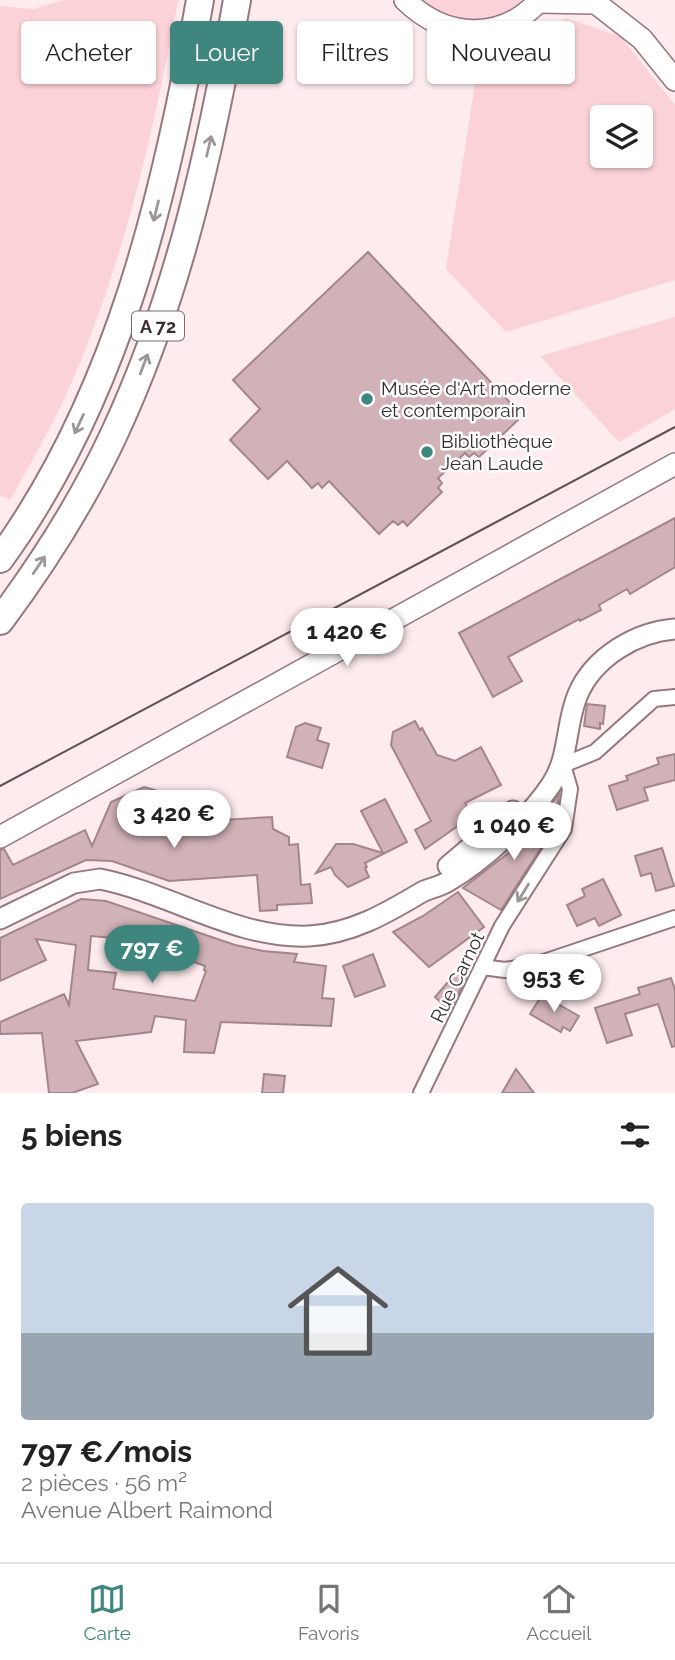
<!DOCTYPE html>
<html lang="fr">
<head>
<meta charset="utf-8">
<style>
  body { margin:0; font-family:Raleway,sans-serif; background:#f6f6f6; color:#222; height:100vh; display:flex; flex-direction:column; font-size:26px; white-space:nowrap }
  * { box-sizing:border-box; margin:0 }
  p { font-size:23px; color:#767676 }
  .icon { flex:none; width:38px; height:38px; fill:none; stroke:currentColor; stroke-width:2; stroke-linecap:round; stroke-linejoin:round }
  .map { position:relative; height:1093px; overflow:hidden }
  .sheet { display:flex; flex-direction:column; background:#fff; flex:1 }
  .sheet>* { flex:none }
  .top-card { position:absolute; left:21px; top:21px; width:634px; height:63px; display:flex; gap:14px }
  .tools { position:absolute; left:590px; top:105px; display:grid; gap:14px }
  .tools a { display:grid; place-items:center; width:63px; height:63px; border-radius:7px; background:#fff; box-shadow:0 2px 5px #0004; font-size:35px }
  .price { position:absolute; translate:-50% -60px; padding:0 16px; border-radius:24px; background:#fff; color:#222; font-size:23px; line-height:46px; filter:drop-shadow(0 2px 4px #0008) }
  .price::after { content:''; position:absolute; left:50%; top:42px; width:21px; height:16px; margin-left:-10px; background:inherit; clip-path:polygon(0 0,100% 0,50% 100%) }
  .price.selected { background:#3f867f; color:#fff }
  ul { padding:0; list-style:none }
  li { display:grid; align-content:center; gap:14px; height:371px; padding:0 21px }
  li span { display:grid; place-items:center; height:217px; border-radius:7px; color:#555 }
  li>.icon { margin-inline-start:auto }
  span .icon { width:126px; height:126px; fill:#fffc; stroke-width:1 }
  li b { font-size:30px }
  h2 { display:flex; justify-content:space-between; align-items:center; height:84px; padding:0 21px; font-size:30px }
  .tag { padding:0 24px; border-radius:7px; background:#fff; box-shadow:0 2px 5px #0004; font-size:24px; line-height:63px }
  .tag.selected { background:#3f867f; color:#fff }
  .tabs { display:flex; justify-content:space-around; align-items:center; height:98px; border-top:2px solid #e0e0e0; background:#fff; font-size:19px; color:#767676 }
  .tabs a { display:grid; justify-items:center; gap:4px }
  .tabs .selected { color:#3f867f }
  .map>svg:first-child { display:block }
  .green { fill:#fbd2d8; fill-rule:evenodd }
  .building { fill:#d1b2b7; stroke:#a3868b; stroke-width:2; fill-rule:evenodd }
  .lines { fill:none; stroke-linecap:round; stroke-linejoin:round }
  .minor-casing { stroke:#95787d; stroke-width:18 }
  .tertiary-casing { stroke:#95787d; stroke-width:23 }
  .secondary-casing { stroke:#95787d; stroke-width:24 }
  .motorway-casing { stroke:#95787d; stroke-width:30 }
  .minor { stroke:#fff; stroke-width:14 }
  .tertiary { stroke:#fff; stroke-width:19 }
  .secondary { stroke:#fff; stroke-width:21 }
  .motorway { stroke:#fff; stroke-width:26 }
  .tram { stroke:#5f5153; stroke-width:2 }
  .oneway { stroke:#9c9698 }
  .poi-dot { fill:#3f867f; stroke:#fdfdfd; stroke-width:2.5 }
  .labels { text-anchor:middle; dominant-baseline:central; stroke-width:5; stroke-linejoin:round; paint-order:stroke }
  .shield { fill:#fdfdfd; stroke:#746c6e; stroke-width:2 }
  .shield-label { font-size:18px; font-weight:bold; fill:#3a2e30 }
  .poi-label { font-size:19px; fill:#3a2e30; stroke:#fdfdfd; text-anchor:start }
  .street-label { font-size:19px; fill:#3a2e30; stroke:#fdfdfd }
</style>
</head>
<body>
<div class="map">
<svg width="675" height="1093" viewBox="0 0 675 1093">
  <rect width="100%" height="100%" fill="#feebed"/>
  <g class="green">
    <path d="M64,0H178C153,135 122,272 65,397C49,432 29,466 10,500L0,495V6L34,9Z"/>
    <polygon points="416,0 529,0 498,21 448,21"/>
    <path d="M567,18L621,37L675,105V280L506,332L446,269L479,58ZM602,117H640V156H602Z"/>
    <polygon points="675,317 675,409 619,442 540,356"/>
  </g>
  <g class="building">
    <polygon points="368,252 518,411 514,415 518,420 479,457 474,453 469,457 465,453 438,478 442,483 438,488 442,492 407,526 403,521 398,525 393,521 379,534 329,481 322,488 318,483 312,488 287,461 268,479 230,440 260,409 233,380"/>
    <polygon points="675,518 675,567 630,594 627,589 599,605 601,610 580,621 579,619 508,657 522,681 493,697 459,633"/>
    <polygon points="587,704 605,706 603,724 600,723 600,729 584,726"/>
    <polygon points="415,721 420,730 422,728 437,755 455,761 481,747 501,785 465,803 472,816 425,849 415,830 431,821 391,745 393,732"/>
    <polygon points="305,723 321,728 317,740 329,744 322,768 287,757 296,727"/>
    <polygon points="675,754 675,780 644,788 648,800 617,810 609,786 628,780 626,776 659,764 657,758"/>
    <polygon points="144,787 186,799 187,822 272,817 273,829 289,837 289,845 298,844 301,885 310,884 312,903 277,905 277,910 260,911 257,875 169,881 112,861 86,860 0,899 0,850 4,849 13,865 85,830 92,846 111,802"/>
    <polygon points="559,794 555,826 501,910 463,888 511,851"/>
    <polygon points="385,799 407,842 365,863 367,867 365,868 369,877 348,887 335,875 331,867 316,873 336,844 353,844 383,853 361,811"/>
    <polygon points="662,848 674,886 656,891 651,873 641,876 635,856"/>
    <polygon points="603,879 621,915 599,926 595,918 577,926 567,905 585,896 582,889"/>
    <polygon points="458,892 484,927 429,967 393,932 423,916"/>
    <path d="M81,899L106,901L235,945L263,951L297,954L294,962L326,966L322,998L334,999L331,1026L221,1022L214,1053L184,1052L186,1020L155,1016L151,1032L76,1041L98,1084L72,1093H49L42,1033L0,1034V1022L64,994L69,1005L76,945L36,939L46,960L0,981V938ZM155,934L195,947L191,961L205,966L204,970L206,971L195,1001L113,989L116,973L88,970L91,936L125,939L124,947L151,952Z"/>
    <polygon points="373,954 385,986 355,997 343,966"/>
    <polygon points="466,961 471,967 450,1011 435,997"/>
    <polygon points="671,978 675,990 675,1046 672,1047 658,1004 625,1014 632,1035 607,1043 595,1008 640,994 638,988"/>
    <polygon points="542,995 579,1016 570,1031 563,1027 561,1032 530,1014"/>
    <polygon points="516,1069 534,1093 502,1093"/>
    <polygon points="264,1074 285,1076 283,1093 262,1093"/>
  </g>
  <g class="lines">
    <g class="minor-casing">
      <g id="minor">
        <polyline points="482,967 505,970 535,965 675,918"/>
        <polyline points="421,1093 502,926 564,829 570,789 563,765 595,752 654,699 675,697"/>
      </g>
    </g>
    <g class="tertiary-casing">
      <g id="tertiary">
        <polyline points="448,866 513,811"/>
        <path d="M0,919L74,883L100,879C170,893 236,939 309,936C351,934 387,913 422,892C430,888 439,887 447,882C484,861 527,820 551,785C570,757 565,724 578,694C594,657 636,632 675,629"/>
      </g>
    </g>
    <g class="secondary-casing">
      <g id="secondary">
        <path d="M405,0C445,39 501,43 540,0"/>
        <polyline points="592,0 642,39 675,80"/>
        <polyline points="538,2 594,3"/>
        <polyline points="0,837 675,464"/>
      </g>
    </g>
    <g class="motorway-casing">
      <g id="motorway">
        <path d="M0,559C118,397 166,194 200,0"/>
        <path d="M0,621C44,562 84,499 115,432C179,294 211,148 237,0"/>
      </g>
    </g>
    <use href="#minor" class="minor"/>
    <use href="#tertiary" class="tertiary"/>
    <use href="#secondary" class="secondary"/>
    <use href="#motorway" class="motorway"/>
    <polyline class="tram" points="0,786 675,427"/>
  </g>
  <defs><path id="oneway-shaft" d="M-6 0H5M1.5-3L5.5 0L1.5 3" fill="none" stroke-width="1.6" stroke-linecap="round" stroke-linejoin="round" transform="scale(1.75)"/></defs>
  <g class="oneway">
    <use href="#oneway-shaft" transform="translate(209 146) rotate(-77)"/>
    <use href="#oneway-shaft" transform="translate(156 211) rotate(104)"/>
    <use href="#oneway-shaft" transform="translate(144 364) rotate(-69)"/>
    <use href="#oneway-shaft" transform="translate(79 424) rotate(115)"/>
    <use href="#oneway-shaft" transform="translate(39 565) rotate(-56)"/>
    <use href="#oneway-shaft" transform="translate(523 893) rotate(122)"/>
  </g>
  <g class="poi-dot">
    <circle cx="367" cy="399" r="7"/>
    <circle cx="427" cy="452" r="7"/>
  </g>
  <g class="labels">
    <rect class="shield" x="132" y="311.5" width="52" height="29" rx="5"/>
    <g class="shield-label">
      <text x="158" y="326">A 72</text>
    </g>
    <g class="poi-label">
      <text x="381" y="388">Musée d'Art moderne<tspan x="381" dy="22">et contemporain</tspan></text>
      <text x="441" y="441">Bibliothèque<tspan x="441" dy="22">Jean Laude</tspan></text>
    </g>
    <g class="street-label">
      <text transform="translate(457 977) rotate(-64)">Rue Carnot</text>
    </g>
  </g>
</svg>
<div class="tools">
<a><svg class="icon" aria-label="layers" viewBox="0 0 24 24"><path d="M12 4l9 5-9 5-9-5zM3 14l9 5 9-5"/></svg></a>
</div>
<b class="price" style="left:347px;top:668px">1 420 €</b>
<b class="price" style="left:174px;top:850px">3 420 €</b>
<b class="price" style="left:514px;top:862px">1 040 €</b>
<b class="price selected" style="left:152px;top:985px">797 €</b>
<b class="price" style="left:554px;top:1014px">953 €</b>
<div class="top-card">
<a class="tag">Acheter</a>
<a class="tag selected">Louer</a>
<a class="tag">Filtres</a>
<a class="tag">Nouveau</a>
</div>
</div>
<section class="sheet">
<h2>5 biens<svg class="icon" aria-label="filters" viewBox="0 0 24 24"><path d="M4 7h16M4 17h16"/><circle cx="9" cy="7" r="2"/><circle cx="15" cy="17" r="2"/></svg></h2>
<ul>
<li><span style="background:linear-gradient(#c9d6e8 60%,#9aa5b1 0)"><svg class="icon" aria-label="home" viewBox="0 0 24 24"><path d="M3 11l9-7 9 7M6 9v11h12V9"/></svg></span><div><b>797 €/mois</b><p>2 pièces · 56 m²</p><p>Avenue Albert Raimond</p></div></li>
</ul>
</section>
<nav class="tabs">
<a class="selected"><svg class="icon" aria-label="map" viewBox="0 0 24 24"><path d="M3 6l6-2 6 2 6-2v14l-6 2-6-2-6 2zM9 4v14M15 6v14"/></svg>Carte</a>
<a><svg class="icon" aria-label="saved" viewBox="0 0 24 24"><path d="M7 4h10v16l-5-4-5 4z"/></svg>Favoris</a>
<a><svg class="icon" aria-label="home" viewBox="0 0 24 24"><path d="M3 11l9-7 9 7M6 9v11h12V9"/></svg>Accueil</a>
</nav>
</body>
</html>
